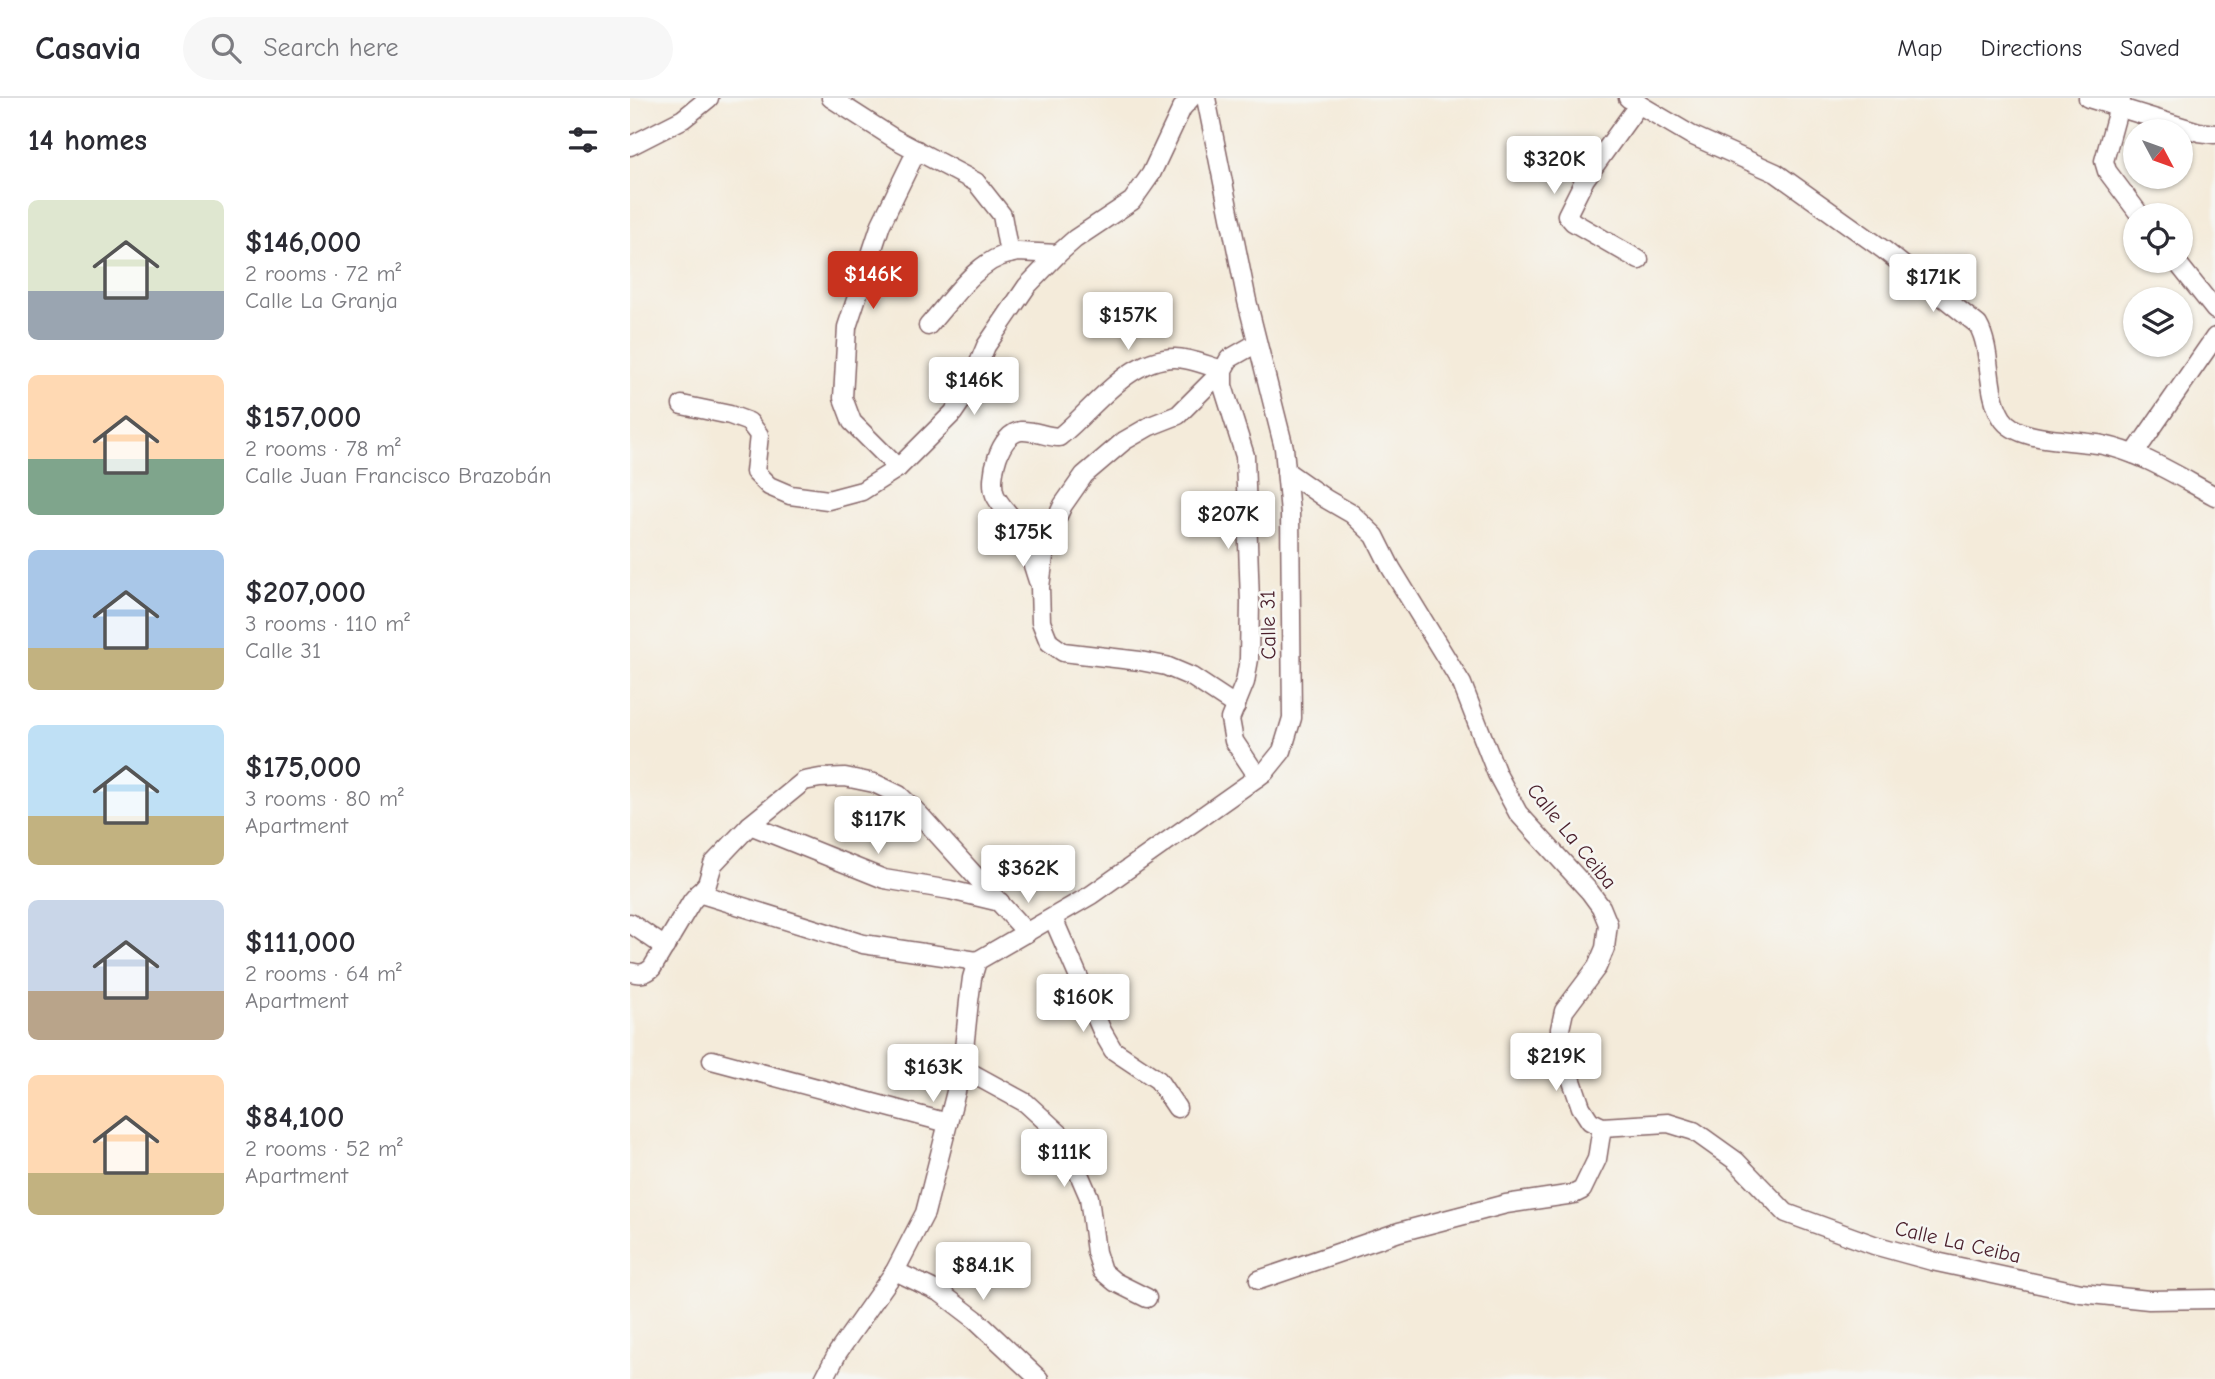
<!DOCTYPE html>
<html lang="en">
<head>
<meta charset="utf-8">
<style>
  body { margin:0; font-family:"Comic Neue",sans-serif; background:#f7f7f7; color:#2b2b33; height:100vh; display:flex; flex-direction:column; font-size:26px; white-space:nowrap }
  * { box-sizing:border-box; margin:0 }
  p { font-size:23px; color:#7c7c81 }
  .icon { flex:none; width:38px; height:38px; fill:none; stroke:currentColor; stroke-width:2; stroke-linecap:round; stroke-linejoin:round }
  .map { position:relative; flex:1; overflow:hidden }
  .side { display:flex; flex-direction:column; background:#fff; width:630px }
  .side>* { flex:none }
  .needle { width:46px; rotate:131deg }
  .buttons { position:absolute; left:1493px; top:21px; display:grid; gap:14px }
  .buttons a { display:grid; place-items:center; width:70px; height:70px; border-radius:50%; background:#fff; box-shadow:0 2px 5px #0004; font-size:35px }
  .price { position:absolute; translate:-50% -60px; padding:0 16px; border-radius:7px; background:#fff; color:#222; font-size:23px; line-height:46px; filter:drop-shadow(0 2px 4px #0008) }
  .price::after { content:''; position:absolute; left:50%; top:42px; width:21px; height:16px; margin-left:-10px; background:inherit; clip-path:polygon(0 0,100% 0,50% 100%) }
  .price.current { background:#c8321e; color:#fff }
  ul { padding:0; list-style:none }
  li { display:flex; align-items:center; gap:21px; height:175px; padding:0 28px }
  li span { display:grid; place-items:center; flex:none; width:196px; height:140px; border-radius:10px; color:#555 }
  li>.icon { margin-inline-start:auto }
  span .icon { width:84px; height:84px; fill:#fffc; stroke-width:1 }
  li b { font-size:30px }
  h2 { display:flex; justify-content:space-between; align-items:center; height:84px; padding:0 28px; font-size:30px }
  header { display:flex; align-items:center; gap:42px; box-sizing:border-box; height:98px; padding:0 35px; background:#fff; border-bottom:2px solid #e1e1e2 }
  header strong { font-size:33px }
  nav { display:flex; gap:38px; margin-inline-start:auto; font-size:24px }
  .search { width:490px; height:63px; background:#f7f7f7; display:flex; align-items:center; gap:18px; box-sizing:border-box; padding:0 24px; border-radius:38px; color:#7c7c81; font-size:26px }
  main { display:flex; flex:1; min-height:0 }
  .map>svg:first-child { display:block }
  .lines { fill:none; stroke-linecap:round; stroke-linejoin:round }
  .minor-casing { stroke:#866668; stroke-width:21 }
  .minor { stroke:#fff; stroke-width:18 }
  .labels { text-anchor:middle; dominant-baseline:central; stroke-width:5; stroke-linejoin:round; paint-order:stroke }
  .street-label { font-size:21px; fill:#4a1f2b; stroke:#f6f6f2 }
</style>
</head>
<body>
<header>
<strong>Casavia</strong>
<div class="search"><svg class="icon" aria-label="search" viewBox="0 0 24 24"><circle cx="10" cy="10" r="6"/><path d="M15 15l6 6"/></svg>Search here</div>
<nav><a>Map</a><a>Directions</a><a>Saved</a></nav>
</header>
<main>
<section class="side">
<h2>14 homes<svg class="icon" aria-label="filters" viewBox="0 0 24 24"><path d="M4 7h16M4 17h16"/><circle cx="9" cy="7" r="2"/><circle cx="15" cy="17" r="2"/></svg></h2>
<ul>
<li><span style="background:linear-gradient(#dfe7d0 65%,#9aa5b1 0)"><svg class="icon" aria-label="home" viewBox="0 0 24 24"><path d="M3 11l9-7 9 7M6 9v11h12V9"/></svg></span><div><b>$146,000</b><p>2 rooms · 72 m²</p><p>Calle La Granja</p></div></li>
<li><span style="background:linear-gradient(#ffd9b3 60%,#7fa58c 0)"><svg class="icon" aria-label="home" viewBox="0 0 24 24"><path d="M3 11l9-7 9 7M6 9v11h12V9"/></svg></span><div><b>$157,000</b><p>2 rooms · 78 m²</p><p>Calle Juan Francisco Brazobán</p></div></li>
<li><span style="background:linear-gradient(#a9c7e8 70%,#c2b280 0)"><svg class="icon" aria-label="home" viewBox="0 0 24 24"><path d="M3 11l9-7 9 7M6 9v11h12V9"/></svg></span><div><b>$207,000</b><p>3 rooms · 110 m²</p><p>Calle 31</p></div></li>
<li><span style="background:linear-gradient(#bfe0f5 65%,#c2b280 0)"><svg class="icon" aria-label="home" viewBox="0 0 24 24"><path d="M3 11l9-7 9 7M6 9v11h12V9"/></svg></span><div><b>$175,000</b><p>3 rooms · 80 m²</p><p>Apartment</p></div></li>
<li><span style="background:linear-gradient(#c9d6e8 65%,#b9a48a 0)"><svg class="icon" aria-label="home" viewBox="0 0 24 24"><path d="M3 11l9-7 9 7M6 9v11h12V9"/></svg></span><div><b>$111,000</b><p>2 rooms · 64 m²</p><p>Apartment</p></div></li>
<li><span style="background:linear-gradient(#ffd9b3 70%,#c2b280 0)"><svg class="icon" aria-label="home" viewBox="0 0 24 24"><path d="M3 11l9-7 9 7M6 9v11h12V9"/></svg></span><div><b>$84,100</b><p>2 rooms · 52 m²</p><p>Apartment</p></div></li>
</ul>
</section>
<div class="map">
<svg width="1585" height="1281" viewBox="0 0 1585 1281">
  <rect width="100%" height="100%" fill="#f6f6f2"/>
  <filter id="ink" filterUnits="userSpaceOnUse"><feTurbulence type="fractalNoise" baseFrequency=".0143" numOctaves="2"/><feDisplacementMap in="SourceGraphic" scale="14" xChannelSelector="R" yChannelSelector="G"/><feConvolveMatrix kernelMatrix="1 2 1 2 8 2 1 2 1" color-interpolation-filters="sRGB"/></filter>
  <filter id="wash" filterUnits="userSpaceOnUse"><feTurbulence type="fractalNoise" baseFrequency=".00686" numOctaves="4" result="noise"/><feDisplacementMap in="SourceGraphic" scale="28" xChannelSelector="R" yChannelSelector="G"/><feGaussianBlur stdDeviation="1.57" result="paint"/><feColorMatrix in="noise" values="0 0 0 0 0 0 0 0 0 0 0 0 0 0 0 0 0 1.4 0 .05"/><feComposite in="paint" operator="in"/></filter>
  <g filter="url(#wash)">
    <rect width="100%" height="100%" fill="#f4ebda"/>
  </g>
  <g filter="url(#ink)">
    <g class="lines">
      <g class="minor-casing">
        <g id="minor">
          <polyline points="201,0 265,41 346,84 372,117 379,156 388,154 428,156"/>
          <path d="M998,0L1061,37L1146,75L1254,152L1348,227C1363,253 1355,293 1372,320C1387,345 1446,341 1473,347C1513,355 1549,379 1585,398"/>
          <polyline points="1458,0 1569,34 1585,36"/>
          <polyline points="1491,1 1474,63 1477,73 1510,117"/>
          <polyline points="0,48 53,21 79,0"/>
          <polyline points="1009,162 943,124 937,117 955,81 1009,6"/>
          <polyline points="1546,163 1585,212"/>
          <path d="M298,228C319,205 348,161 379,156"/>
          <polyline points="627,245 599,261 593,272 593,288 615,358 620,504 619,561 615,584 600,621 604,643 628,679"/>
          <polyline points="593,272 548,317 520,328 494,343 454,377 433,407 416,443 410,489 411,524 419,544 433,554 510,563 536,568 562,579 606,608"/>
          <polyline points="52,307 100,317 119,324 129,337 125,374 139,388 160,397 198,402 232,393 268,370 323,315 336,296 356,248 397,188 428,156 445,141 502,103 521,76 552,10 561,0"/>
          <polyline points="1504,356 1585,239"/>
          <polyline points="268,370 222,324 213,300 217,229 251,126 287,52"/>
          <polyline points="656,373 696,401 722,416 745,438 761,470 832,586 867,676 888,715 960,794 971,809 978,826 975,850 967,869 934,913 930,931 940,977 951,1009 960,1023 972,1029 1038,1025 1064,1033 1106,1063 1156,1115 1244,1147 1302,1163 1451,1195 1519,1202 1585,1201"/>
          <path d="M408,483C402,465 397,445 387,428C381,417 370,408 365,397C358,379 370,335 391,333C404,332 416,339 429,339C463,312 497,260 545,260C560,260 578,268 593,272"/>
          <polyline points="120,727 254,781 320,792 370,804"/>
          <polyline points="68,795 233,846 347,863"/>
          <polyline points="423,820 472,933 483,952 528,982 547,1010"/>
          <polyline points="0,825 35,849"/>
          <path d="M0,874C9,876 14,877 22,870L62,803L77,786L83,766L120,727L174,683L190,680L215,679L244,685L269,697L289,716L397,835"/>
          <polyline points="82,962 318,1025"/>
          <polyline points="332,970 396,1005 433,1039 459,1099 466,1154 472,1173 485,1184 517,1200"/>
          <polyline points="265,1173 311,1195 345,1221 409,1281"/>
          <polyline points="629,1182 769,1134 876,1106 944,1096 952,1092 967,1061 972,1029"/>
          <polyline points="194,1281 208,1254 265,1173 295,1115 332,970 339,903 342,880 347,863 461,797 635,674 652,653 662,620 660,415 654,350 617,203 576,0"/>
        </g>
      </g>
      <use href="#minor" class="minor"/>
    </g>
  </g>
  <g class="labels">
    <g class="street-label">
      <text transform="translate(638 527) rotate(-91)">Calle 31</text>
      <text transform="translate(942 738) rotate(51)">Calle La Ceiba</text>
      <text transform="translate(1328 1144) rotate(13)">Calle La Ceiba</text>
    </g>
  </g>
</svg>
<div class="buttons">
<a><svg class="needle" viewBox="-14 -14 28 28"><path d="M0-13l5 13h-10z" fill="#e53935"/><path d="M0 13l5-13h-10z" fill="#7c7c81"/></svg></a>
<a><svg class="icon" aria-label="locate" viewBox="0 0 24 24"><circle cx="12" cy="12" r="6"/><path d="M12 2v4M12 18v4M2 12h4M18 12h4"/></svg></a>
<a><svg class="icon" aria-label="layers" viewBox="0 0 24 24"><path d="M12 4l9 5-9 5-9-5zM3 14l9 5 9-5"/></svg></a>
</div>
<b class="price" style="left:924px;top:98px">$320K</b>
<b class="price current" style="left:243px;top:213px">$146K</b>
<b class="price" style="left:1303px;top:216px">$171K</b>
<b class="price" style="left:498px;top:254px">$157K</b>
<b class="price" style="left:344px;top:319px">$146K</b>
<b class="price" style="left:598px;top:453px">$207K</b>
<b class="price" style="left:393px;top:471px">$175K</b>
<b class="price" style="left:248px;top:758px">$117K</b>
<b class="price" style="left:398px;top:807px">$362K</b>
<b class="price" style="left:453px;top:936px">$160K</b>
<b class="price" style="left:926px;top:995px">$219K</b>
<b class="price" style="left:303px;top:1006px">$163K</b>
<b class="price" style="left:434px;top:1091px">$111K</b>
<b class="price" style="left:353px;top:1204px">$84.1K</b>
</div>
</main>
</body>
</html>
